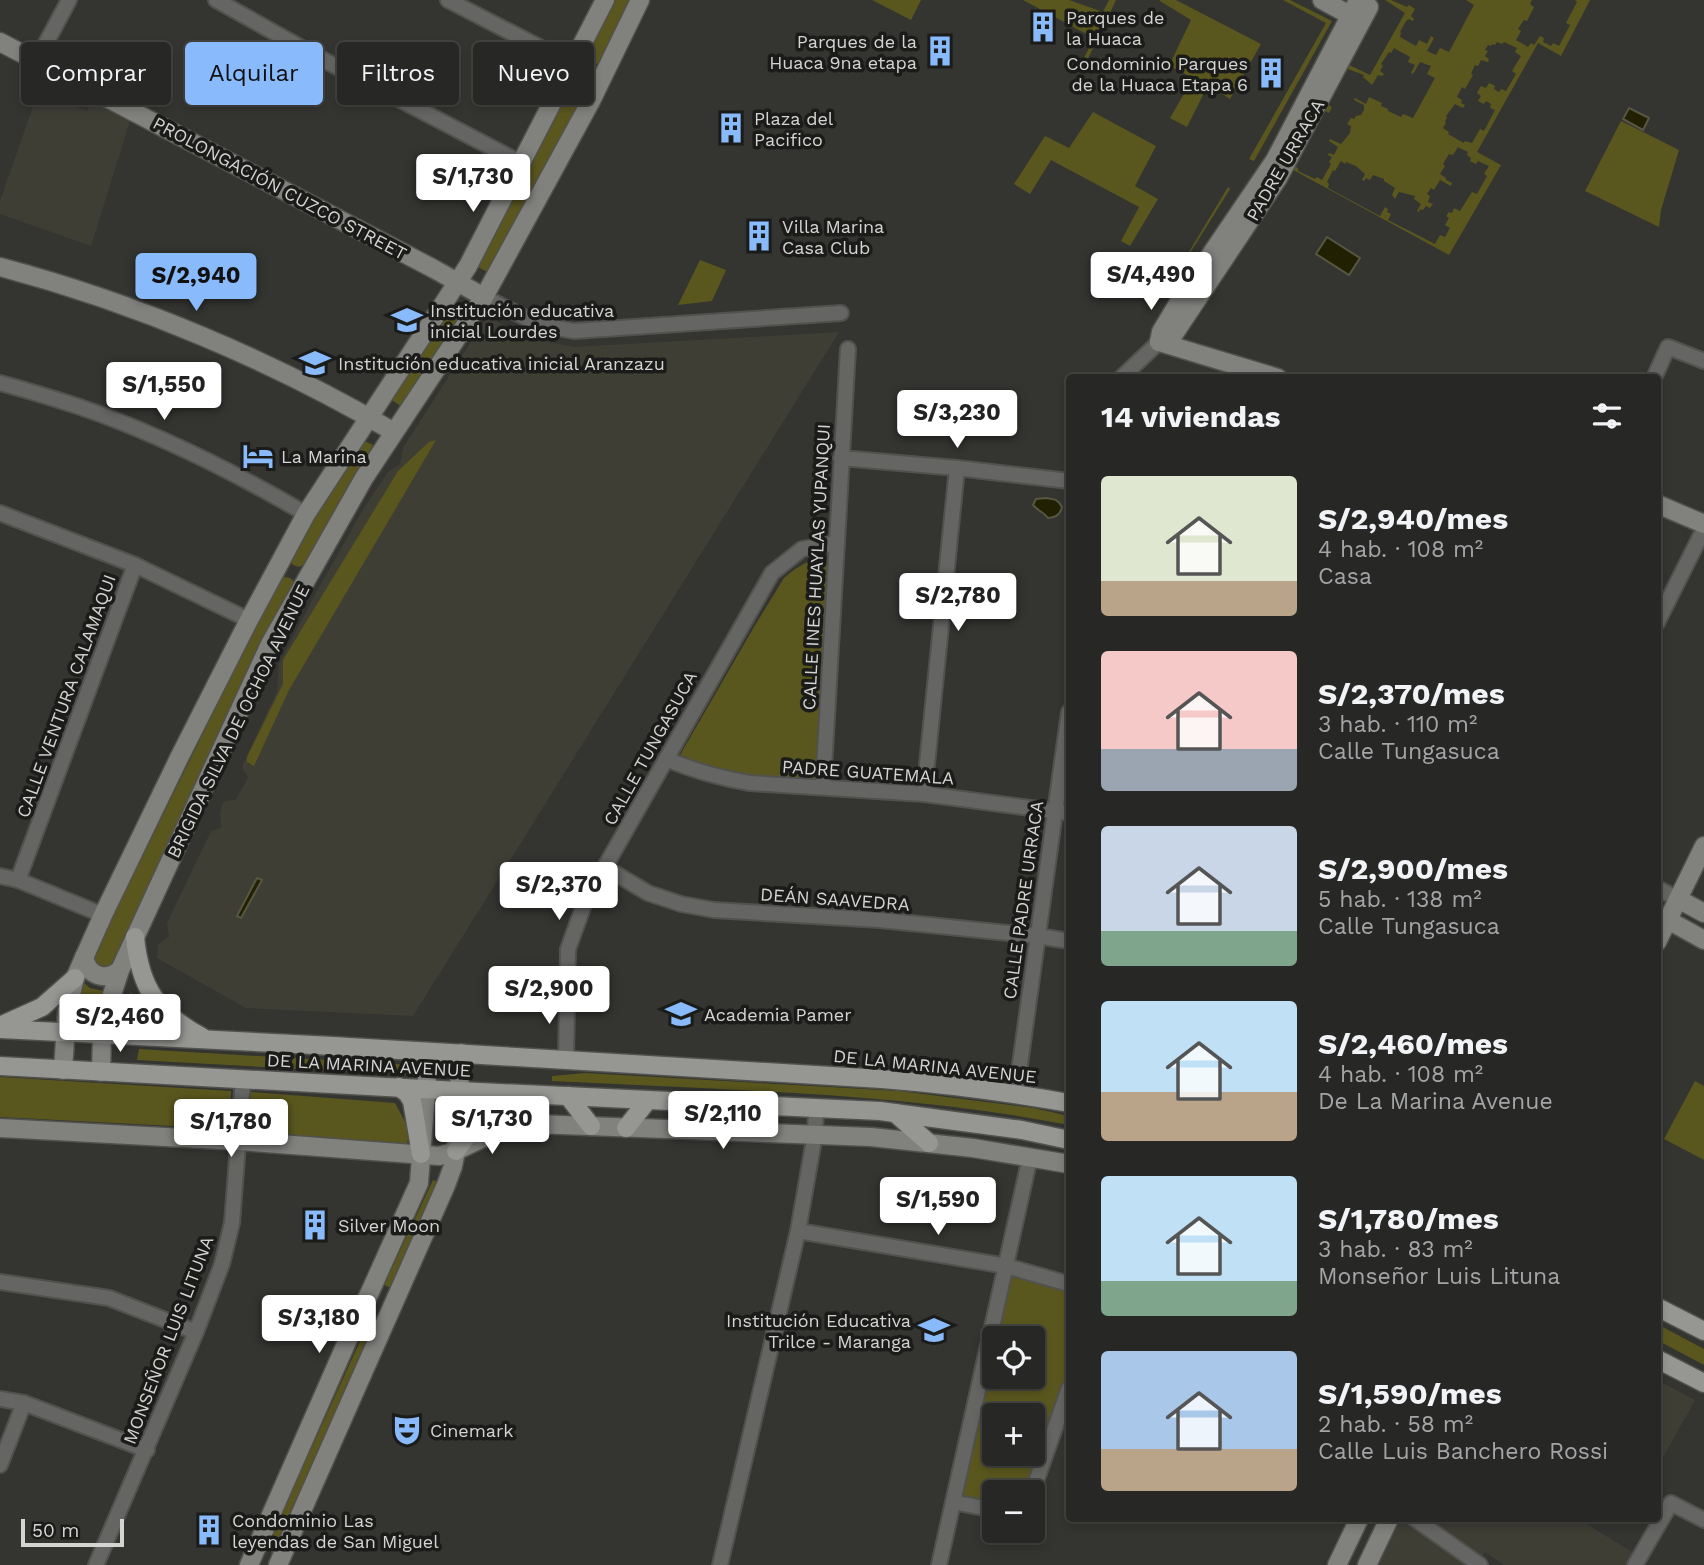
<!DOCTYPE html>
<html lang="es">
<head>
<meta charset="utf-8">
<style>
  body { margin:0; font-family:"Work Sans",sans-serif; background:#333332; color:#f1f3f6; height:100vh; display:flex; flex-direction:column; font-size:26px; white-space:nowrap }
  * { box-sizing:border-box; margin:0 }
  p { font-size:23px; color:#a4a5a7 }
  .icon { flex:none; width:38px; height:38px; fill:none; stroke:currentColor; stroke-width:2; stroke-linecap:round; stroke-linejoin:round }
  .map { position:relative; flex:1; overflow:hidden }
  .sheet { position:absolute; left:1066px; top:374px; width:595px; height:1148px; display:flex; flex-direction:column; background:#272725; border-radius:7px; box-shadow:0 4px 10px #0003,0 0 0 2px #434442 }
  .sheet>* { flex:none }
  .guide { position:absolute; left:21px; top:42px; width:665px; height:63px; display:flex; gap:14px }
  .controls { position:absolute; left:982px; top:1326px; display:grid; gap:14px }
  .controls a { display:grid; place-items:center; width:63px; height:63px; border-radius:7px; background:#272725; box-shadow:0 4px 10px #0003,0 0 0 2px #434442; font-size:35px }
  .scale { position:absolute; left:21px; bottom:18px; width:103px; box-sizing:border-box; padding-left:7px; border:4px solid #d4d4d2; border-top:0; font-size:19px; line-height:24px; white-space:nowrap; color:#d4d4d2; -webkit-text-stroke:5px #1b1b1a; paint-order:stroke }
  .price { position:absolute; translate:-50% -60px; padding:0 16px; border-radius:7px; background:#fff; color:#222; font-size:23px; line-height:46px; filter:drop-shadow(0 2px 4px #0008) }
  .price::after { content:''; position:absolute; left:50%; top:42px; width:21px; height:16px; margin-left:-10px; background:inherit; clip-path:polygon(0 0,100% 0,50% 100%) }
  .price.current { background:#88bafc; color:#111 }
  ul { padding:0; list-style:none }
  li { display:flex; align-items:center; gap:21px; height:175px; padding:0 35px }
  li span { display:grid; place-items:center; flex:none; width:196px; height:140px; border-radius:7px; color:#555 }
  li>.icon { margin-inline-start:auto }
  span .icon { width:84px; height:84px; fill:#fffc; stroke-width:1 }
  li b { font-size:30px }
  h2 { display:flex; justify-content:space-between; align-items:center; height:84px; padding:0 35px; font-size:30px }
  .pill { padding:0 24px; border-radius:7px; background:#272725; box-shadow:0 4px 10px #0003,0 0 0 2px #434442; font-size:24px; line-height:63px }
  .pill.current { background:#88bafc; color:#111 }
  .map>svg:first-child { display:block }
  .built { fill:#3f3e35 }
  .green { fill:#5a571e; fill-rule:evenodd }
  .water { fill:#222003; stroke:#575641; stroke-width:2 }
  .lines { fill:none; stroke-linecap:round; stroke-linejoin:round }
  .street-casing { stroke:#51514e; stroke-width:18 }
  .secondary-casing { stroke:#51514e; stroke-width:21 }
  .primary-casing { stroke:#51514e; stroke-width:21 }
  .street { stroke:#656564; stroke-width:14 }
  .secondary { stroke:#81817e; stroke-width:18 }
  .primary { stroke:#969693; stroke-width:18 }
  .labels { text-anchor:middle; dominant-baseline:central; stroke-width:7; stroke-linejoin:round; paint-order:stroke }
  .poi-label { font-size:18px; fill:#d4d4d2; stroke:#1b1b1a; text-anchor:start }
  .street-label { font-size:18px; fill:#d4d4d2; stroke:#1b1b1a }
</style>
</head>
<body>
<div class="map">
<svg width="1704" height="1565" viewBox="0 0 1704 1565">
  <rect width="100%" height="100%" fill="#343431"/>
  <g class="built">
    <polygon points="42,81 59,88 61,101 87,111 92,101 130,121 91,246 0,214 0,201"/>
    <polygon points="487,317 537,340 575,347 839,332 413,1016 246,1008 157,958 158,944 169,937 167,923 211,831 221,828 220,813 222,805 225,801 236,800 248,777 243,770 243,764 277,691 279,663 318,589 364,508 388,472 400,464 403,448"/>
    <polygon points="552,863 583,878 568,910 537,895"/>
    <polygon points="1657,1380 1695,1400 1657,1468"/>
    <polygon points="1399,1519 1578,1519 1636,1554 1629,1565 1504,1565 1485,1552 1478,1565 1376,1565"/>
  </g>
  <g class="green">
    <polygon points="613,0 631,0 601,63 591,65 586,60 586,54"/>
    <polygon points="872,0 921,0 911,20"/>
    <polygon points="1023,0 1069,0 1103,12 1109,0 1116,0 1084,67 1081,64 1094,38"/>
    <polygon points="1160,0 1176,0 1261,44 1230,99 1208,85 1187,127 1170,118 1193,78 1169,66 1191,20 1160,1"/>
    <polygon points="1283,0 1290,0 1332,21 1254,161 1249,159 1326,23"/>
    <path d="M1385,0H1391L1407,7L1409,5L1415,9L1411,16L1414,19L1413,21L1409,19L1406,21L1400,32L1401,33L1400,37L1416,46L1419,40L1427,44L1431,36L1434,38L1427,51L1436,55L1440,48L1449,52L1474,5L1466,0H1532L1530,4L1534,7L1527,21L1524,20L1518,29L1521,31L1516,40L1528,47L1531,43L1534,45L1540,36L1544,38L1543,42L1551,46L1553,43L1559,46L1570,25L1566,23L1577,2L1575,0H1590L1561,56L1538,43L1477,152L1501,165L1449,255L1286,166L1341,61L1370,75L1405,13ZM1497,42L1502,44L1504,42L1517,48L1515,52L1521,56L1512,71L1516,74L1506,91L1501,89L1499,92L1494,89L1495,86L1489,83L1486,88L1481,86L1477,93L1481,96L1478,101L1484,104L1486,101L1491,104L1490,108L1495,110L1484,131L1480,129L1472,143L1465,141L1464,143L1448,134L1449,132L1443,128L1446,123L1445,122L1447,117L1446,116L1455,104L1463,108L1465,105L1461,103L1462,100L1457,97L1462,87L1465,89L1473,75L1471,74L1475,65L1478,66L1481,60L1488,62L1489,59L1485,56L1488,51L1485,50L1488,45L1491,46L1492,44L1495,45ZM1394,48L1410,57L1408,62L1415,65L1411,73L1413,74L1420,62L1431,66L1427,74L1435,78L1413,118L1403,114L1401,117L1388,111V109L1381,106L1382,103L1369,97L1366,104L1355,98L1354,100L1364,105V110L1361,115L1356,116L1354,119L1351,118L1347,124L1351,126L1350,133L1341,144L1330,139L1329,141L1338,147L1334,155L1329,153L1328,155L1332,157L1329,162L1331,164L1322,180L1317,177L1315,179L1298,171V168L1293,166L1323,110L1329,113L1332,107L1327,104L1345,68L1364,75L1363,77L1372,85L1378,75L1382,76L1384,74L1380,71L1383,66L1381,64L1389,52L1391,53ZM1458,147L1468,152L1467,155L1471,158L1470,161L1476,164L1478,161L1489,166L1484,174L1487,176L1477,194L1472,192L1460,211L1454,208L1452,213L1449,212L1446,216L1449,218L1445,225L1450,228L1445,237L1440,235L1435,244L1388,220L1391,214L1387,212L1388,209L1385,207L1380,216L1328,188L1329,184L1327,182L1333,170L1335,171L1341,161L1345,164L1346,162L1356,166L1365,174L1362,180L1364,181L1366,178L1370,180L1373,175L1384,179V181L1395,188L1392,195L1395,199L1399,192L1415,196L1414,199L1421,204L1417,211L1419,212L1420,209L1423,210L1426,206L1430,208L1433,204L1428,202L1430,196L1427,194L1431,188L1434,190L1440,180L1451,186L1452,183L1446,180V178L1440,174L1445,166L1443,164L1449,154L1453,155Z"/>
    <polygon points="573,85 578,86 582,90 582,96 532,196 489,273 476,266 567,89"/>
    <polygon points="1093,112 1156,146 1135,186 1158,199 1130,246 1121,241 1139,207 1051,160 1030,194 1014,184 1045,136 1069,148"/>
    <polygon points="1621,121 1679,150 1661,210 1659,227 1585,191"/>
    <polygon points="1228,187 1230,189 1182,266 1181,265"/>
    <polygon points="700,260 726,270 712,301 678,305"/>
    <polygon points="451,304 464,312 402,407 389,398"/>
    <polygon points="362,440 373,445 305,564 299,567 293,565 291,561 314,514"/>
    <polygon points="436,440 289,690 254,766 247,762 247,757 283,684 283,660 398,471 429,442"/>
    <polygon points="809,561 829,562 816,779 747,775 711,767 680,755 754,627 784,578 795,569"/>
    <path d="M283,577C292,577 296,581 295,590L108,971L90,963L279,579Z"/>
    <polygon points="84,983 90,988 103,991 105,994 96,1015 79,1015 81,985"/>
    <polygon points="131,992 136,1002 149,1019 120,1016"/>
    <polygon points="139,1049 411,1065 410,1075 137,1060"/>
    <path d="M585,1073L899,1091L1033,1108L1069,1116V1125C899,1092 724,1090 552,1081V1076Z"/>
    <polygon points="0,1077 231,1091 230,1129 0,1117"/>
    <polygon points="1695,1081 1704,1086 1704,1160 1664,1139"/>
    <polygon points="251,1092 395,1103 410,1131 407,1144 258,1135 251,1124"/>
    <polygon points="433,1180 443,1184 394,1289 384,1285"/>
    <path d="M1009,1272L1069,1290V1367L1026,1493H994V1505L959,1498L994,1339V1377H1032V1339H994ZM994,1416H1032V1454H994Z"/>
    <polygon points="1657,1324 1704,1349 1704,1365 1657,1340"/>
    <polygon points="366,1328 372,1330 272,1553 266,1548"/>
  </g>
  <g class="water">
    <polygon points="1629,108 1649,118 1643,130 1623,119"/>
    <polygon points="1327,237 1360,258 1349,275 1316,254"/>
    <path d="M1046,498C1054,499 1058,499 1062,507C1060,515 1056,517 1048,518C1044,512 1038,511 1033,505L1036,499Z"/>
    <polygon points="257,878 262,880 241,918 237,916"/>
  </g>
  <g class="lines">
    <g class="street-casing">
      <g id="street">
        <polyline points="216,0 320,58 521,163"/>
        <polyline points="448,0 601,79"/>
        <polyline points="37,60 69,0"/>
        <polyline points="484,297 540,325 574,331 841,313"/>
        <polyline points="1121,378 1159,342"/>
        <polyline points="1654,378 1668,347 1704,361"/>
        <path d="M0,383C26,390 52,398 77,406C157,433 234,472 306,514"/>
        <polyline points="841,458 957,468 1069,481"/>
        <polyline points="0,513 135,565 249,620"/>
        <polyline points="1657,623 1704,529"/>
        <path d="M666,759C695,771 719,778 750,783L924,794L1069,813"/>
        <polyline points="823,787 848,349"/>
        <polyline points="924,794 957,468"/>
        <polyline points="606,868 648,893 681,904 714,910 880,920 1038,936 1069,941"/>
        <polyline points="0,876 18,880 103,915"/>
        <polyline points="18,880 135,565"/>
        <polyline points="1657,888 1678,899"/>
        <polyline points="566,1060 568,949 585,902 772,573 802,549 837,543"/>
        <polyline points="1016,1093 1069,712"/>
        <polyline points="798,1231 1006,1266 1069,1284"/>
        <polyline points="0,1282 109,1298 196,1332"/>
        <polyline points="0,1399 24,1403 147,1450"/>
        <polyline points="0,1465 24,1403"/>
        <polyline points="1032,1493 1069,1388"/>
        <polyline points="953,1502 994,1510"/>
        <polyline points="1415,1519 1480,1565"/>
        <polyline points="96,1565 196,1332 222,1264 232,1223 243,1079"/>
        <polyline points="720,1565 798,1231 815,1134 816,1108"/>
        <polyline points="939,1565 1030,1157"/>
        <polyline points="1635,1565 1671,1503 1704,1520"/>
      </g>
    </g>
    <g class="secondary-casing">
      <g id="secondary">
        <polyline points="1322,0 1359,20"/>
        <polyline points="0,42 434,269 484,297"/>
        <path d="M0,267C136,303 273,361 394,432"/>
        <polyline points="1159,342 1172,337 1278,178 1369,7 1357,0"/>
        <polyline points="1159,342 1161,332 1182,297 1275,160 1358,1"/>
        <polyline points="1159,342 1278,378"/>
        <polyline points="1657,504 1704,524"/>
        <polyline points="1678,899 1704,913"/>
        <polyline points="1668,920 1704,940"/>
        <polyline points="1657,942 1704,846"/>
        <path d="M84,957C88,976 105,982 120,970"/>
        <polyline points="63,1070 67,1011 75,978 103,915 180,756 249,620 306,514 468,266 605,0"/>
        <polyline points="101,1072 102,1035 106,1013 120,970 270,644 364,478 484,297 591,101 640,0"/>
        <polyline points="0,1128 239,1141 439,1156 456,1151 500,1130 535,1124 871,1137 973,1148 1069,1164"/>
        <polyline points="249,1565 356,1321 370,1292 419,1183 429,1052"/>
        <polyline points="278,1565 446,1185 453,1166 456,1151 461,1053"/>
        <polyline points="1337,1565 1359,1519"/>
        <polyline points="1367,1565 1389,1519"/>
      </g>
    </g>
    <g class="primary-casing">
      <g id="primary">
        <path d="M135,937C140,988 157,1013 202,1037"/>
        <polyline points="0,1026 42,1007 75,978"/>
        <path d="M0,1029L333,1046L882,1079C945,1084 1007,1092 1069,1103"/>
        <polyline points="0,1066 459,1091 880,1111 1022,1130 1069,1140"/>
        <polyline points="399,1087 407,1093 412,1101 421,1154"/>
        <polyline points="568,1096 591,1126"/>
        <polyline points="895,1113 929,1143"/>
        <polyline points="626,1128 648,1100"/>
        <path d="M456,1151C475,1125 483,1110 512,1094"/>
        <polyline points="1657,1307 1704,1331"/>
        <polyline points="1657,1359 1704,1383"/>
      </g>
    </g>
    <use href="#street" class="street"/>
    <use href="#secondary" class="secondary"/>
    <use href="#primary" class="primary"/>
  </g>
  <defs>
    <g id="building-bare" transform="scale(2.415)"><path d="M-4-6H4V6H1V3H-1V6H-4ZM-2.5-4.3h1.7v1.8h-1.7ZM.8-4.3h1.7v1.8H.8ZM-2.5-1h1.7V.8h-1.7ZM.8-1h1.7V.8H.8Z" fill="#88bafc" stroke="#1b1b1a" stroke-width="2.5" paint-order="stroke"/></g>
    <g id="school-bare" transform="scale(2.415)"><path d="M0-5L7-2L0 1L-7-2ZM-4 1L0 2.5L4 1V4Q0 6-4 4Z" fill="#88bafc" stroke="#1b1b1a" stroke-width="2.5" paint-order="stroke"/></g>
    <g id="hotel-bare" transform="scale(2.415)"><path d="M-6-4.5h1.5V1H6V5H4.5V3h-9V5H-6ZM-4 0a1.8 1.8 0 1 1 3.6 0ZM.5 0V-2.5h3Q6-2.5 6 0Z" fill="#88bafc" stroke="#1b1b1a" stroke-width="2.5" paint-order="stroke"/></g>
    <g id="theatre-bare" transform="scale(2.415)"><path d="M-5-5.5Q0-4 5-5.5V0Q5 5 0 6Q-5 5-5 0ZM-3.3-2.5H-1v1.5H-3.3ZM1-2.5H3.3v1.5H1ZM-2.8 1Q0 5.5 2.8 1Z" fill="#88bafc" stroke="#1b1b1a" stroke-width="2.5" paint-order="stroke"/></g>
  </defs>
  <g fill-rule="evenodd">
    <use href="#building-bare" x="1043" y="27"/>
    <use href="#building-bare" x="940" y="51"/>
    <use href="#building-bare" x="1271" y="73"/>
    <use href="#building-bare" x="731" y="128"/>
    <use href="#building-bare" x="759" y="236"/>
    <use href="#school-bare" x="407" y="320"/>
    <use href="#school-bare" x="315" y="363"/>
    <use href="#hotel-bare" x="258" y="456"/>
    <use href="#school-bare" x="681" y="1014"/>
    <use href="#building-bare" x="315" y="1225"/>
    <use href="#school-bare" x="934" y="1330"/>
    <use href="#theatre-bare" x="407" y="1430"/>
    <use href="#building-bare" x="209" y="1530"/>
  </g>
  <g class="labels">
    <g class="poi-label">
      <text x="1066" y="17">Parques de<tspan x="1066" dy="21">la Huaca</tspan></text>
      <text x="917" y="41" text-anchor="end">Parques de la<tspan x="917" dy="21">Huaca 9na etapa</tspan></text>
      <text x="1248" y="63" text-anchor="end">Condominio Parques<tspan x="1248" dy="21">de la Huaca Etapa 6</tspan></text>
      <text x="754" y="118">Plaza del<tspan x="754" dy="21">Pacifico</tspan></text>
      <text x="782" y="226">Villa Marina<tspan x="782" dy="21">Casa Club</tspan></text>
      <text x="430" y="310">Institución educativa<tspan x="430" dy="21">inicial Lourdes</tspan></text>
      <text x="338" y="363">Institución educativa inicial Aranzazu</text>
      <text x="281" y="456">La Marina</text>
      <text x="704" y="1014">Academia Pamer</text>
      <text x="338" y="1225">Silver Moon</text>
      <text x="911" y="1320" text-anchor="end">Institución Educativa<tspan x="911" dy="21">Trilce - Maranga</tspan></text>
      <text x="430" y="1430">Cinemark</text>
      <text x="232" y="1520">Condominio Las<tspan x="232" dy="21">leyendas de San Miguel</tspan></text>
    </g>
    <g class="street-label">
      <text transform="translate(1285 160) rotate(-60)">PADRE URRACA</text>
      <text transform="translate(280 188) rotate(28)">PROLONGACIÓN CUZCO STREET</text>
      <text transform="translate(816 567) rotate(-87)">CALLE INES HUAYLAS YUPANQUI</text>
      <text transform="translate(66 696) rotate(-70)">CALLE VENTURA CALAMAQUI</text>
      <text transform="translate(238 721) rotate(-64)">BRIGIDA SILVA DE OCHOA AVENUE</text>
      <text transform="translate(650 748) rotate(-61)">CALLE TUNGASUCA</text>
      <text transform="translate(868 772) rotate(4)">PADRE GUATEMALA</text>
      <text transform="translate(835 899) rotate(4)">DEÁN SAAVEDRA</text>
      <text transform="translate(1023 900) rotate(-82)">CALLE PADRE URRACA</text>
      <text transform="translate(369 1065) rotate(3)">DE LA MARINA AVENUE</text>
      <text transform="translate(935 1066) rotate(6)">DE LA MARINA AVENUE</text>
      <text transform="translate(168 1340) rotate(-69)">MONSEÑOR LUIS LITUNA</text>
    </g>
  </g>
</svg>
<div class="controls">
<a><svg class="icon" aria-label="locate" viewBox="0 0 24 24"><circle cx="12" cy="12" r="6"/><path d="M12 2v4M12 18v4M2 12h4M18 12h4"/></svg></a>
<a>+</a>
<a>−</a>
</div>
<div class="scale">50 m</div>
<b class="price" style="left:473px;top:214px">S/1,730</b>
<b class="price" style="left:1151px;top:312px">S/4,490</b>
<b class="price current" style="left:196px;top:313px">S/2,940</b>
<b class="price" style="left:164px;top:422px">S/1,550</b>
<b class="price" style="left:957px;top:450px">S/3,230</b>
<b class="price" style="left:958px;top:633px">S/2,780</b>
<b class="price" style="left:559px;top:922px">S/2,370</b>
<b class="price" style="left:549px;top:1026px">S/2,900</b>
<b class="price" style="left:120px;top:1054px">S/2,460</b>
<b class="price" style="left:723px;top:1151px">S/2,110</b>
<b class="price" style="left:492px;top:1156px">S/1,730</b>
<b class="price" style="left:231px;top:1159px">S/1,780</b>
<b class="price" style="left:938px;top:1237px">S/1,590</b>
<b class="price" style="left:319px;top:1355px">S/3,180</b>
<div class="guide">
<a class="pill">Comprar</a>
<a class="pill current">Alquilar</a>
<a class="pill">Filtros</a>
<a class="pill">Nuevo</a>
</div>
<section class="sheet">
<h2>14 viviendas<svg class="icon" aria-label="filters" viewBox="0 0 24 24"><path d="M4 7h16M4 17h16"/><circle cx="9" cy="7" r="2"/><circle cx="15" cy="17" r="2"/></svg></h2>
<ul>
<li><span style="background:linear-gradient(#dfe7d0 75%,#b9a48a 0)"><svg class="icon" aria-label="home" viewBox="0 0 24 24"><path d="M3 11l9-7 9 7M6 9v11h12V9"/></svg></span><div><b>S/2,940/mes</b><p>4 hab. · 108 m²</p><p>Casa</p></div></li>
<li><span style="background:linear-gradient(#f6c9c9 70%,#9aa5b1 0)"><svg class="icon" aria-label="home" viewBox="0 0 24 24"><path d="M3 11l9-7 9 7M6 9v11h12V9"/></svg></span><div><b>S/2,370/mes</b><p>3 hab. · 110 m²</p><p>Calle Tungasuca</p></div></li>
<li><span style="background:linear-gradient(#c9d6e8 75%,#7fa58c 0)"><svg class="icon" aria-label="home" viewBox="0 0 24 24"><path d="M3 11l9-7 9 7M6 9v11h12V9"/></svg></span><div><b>S/2,900/mes</b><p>5 hab. · 138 m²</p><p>Calle Tungasuca</p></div></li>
<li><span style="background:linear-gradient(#bfe0f5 65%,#b9a48a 0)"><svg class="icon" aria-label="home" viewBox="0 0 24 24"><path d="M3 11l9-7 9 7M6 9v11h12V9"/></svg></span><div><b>S/2,460/mes</b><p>4 hab. · 108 m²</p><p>De La Marina Avenue</p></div></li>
<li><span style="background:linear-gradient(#bfe0f5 75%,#7fa58c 0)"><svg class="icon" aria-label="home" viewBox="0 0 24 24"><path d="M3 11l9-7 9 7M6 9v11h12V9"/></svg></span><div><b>S/1,780/mes</b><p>3 hab. · 83 m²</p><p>Monseñor Luis Lituna</p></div></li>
<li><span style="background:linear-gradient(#a9c7e8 70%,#b9a48a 0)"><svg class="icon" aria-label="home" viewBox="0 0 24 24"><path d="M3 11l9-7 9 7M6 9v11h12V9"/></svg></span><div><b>S/1,590/mes</b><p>2 hab. · 58 m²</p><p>Calle Luis Banchero Rossi</p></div></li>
</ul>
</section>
</div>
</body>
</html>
